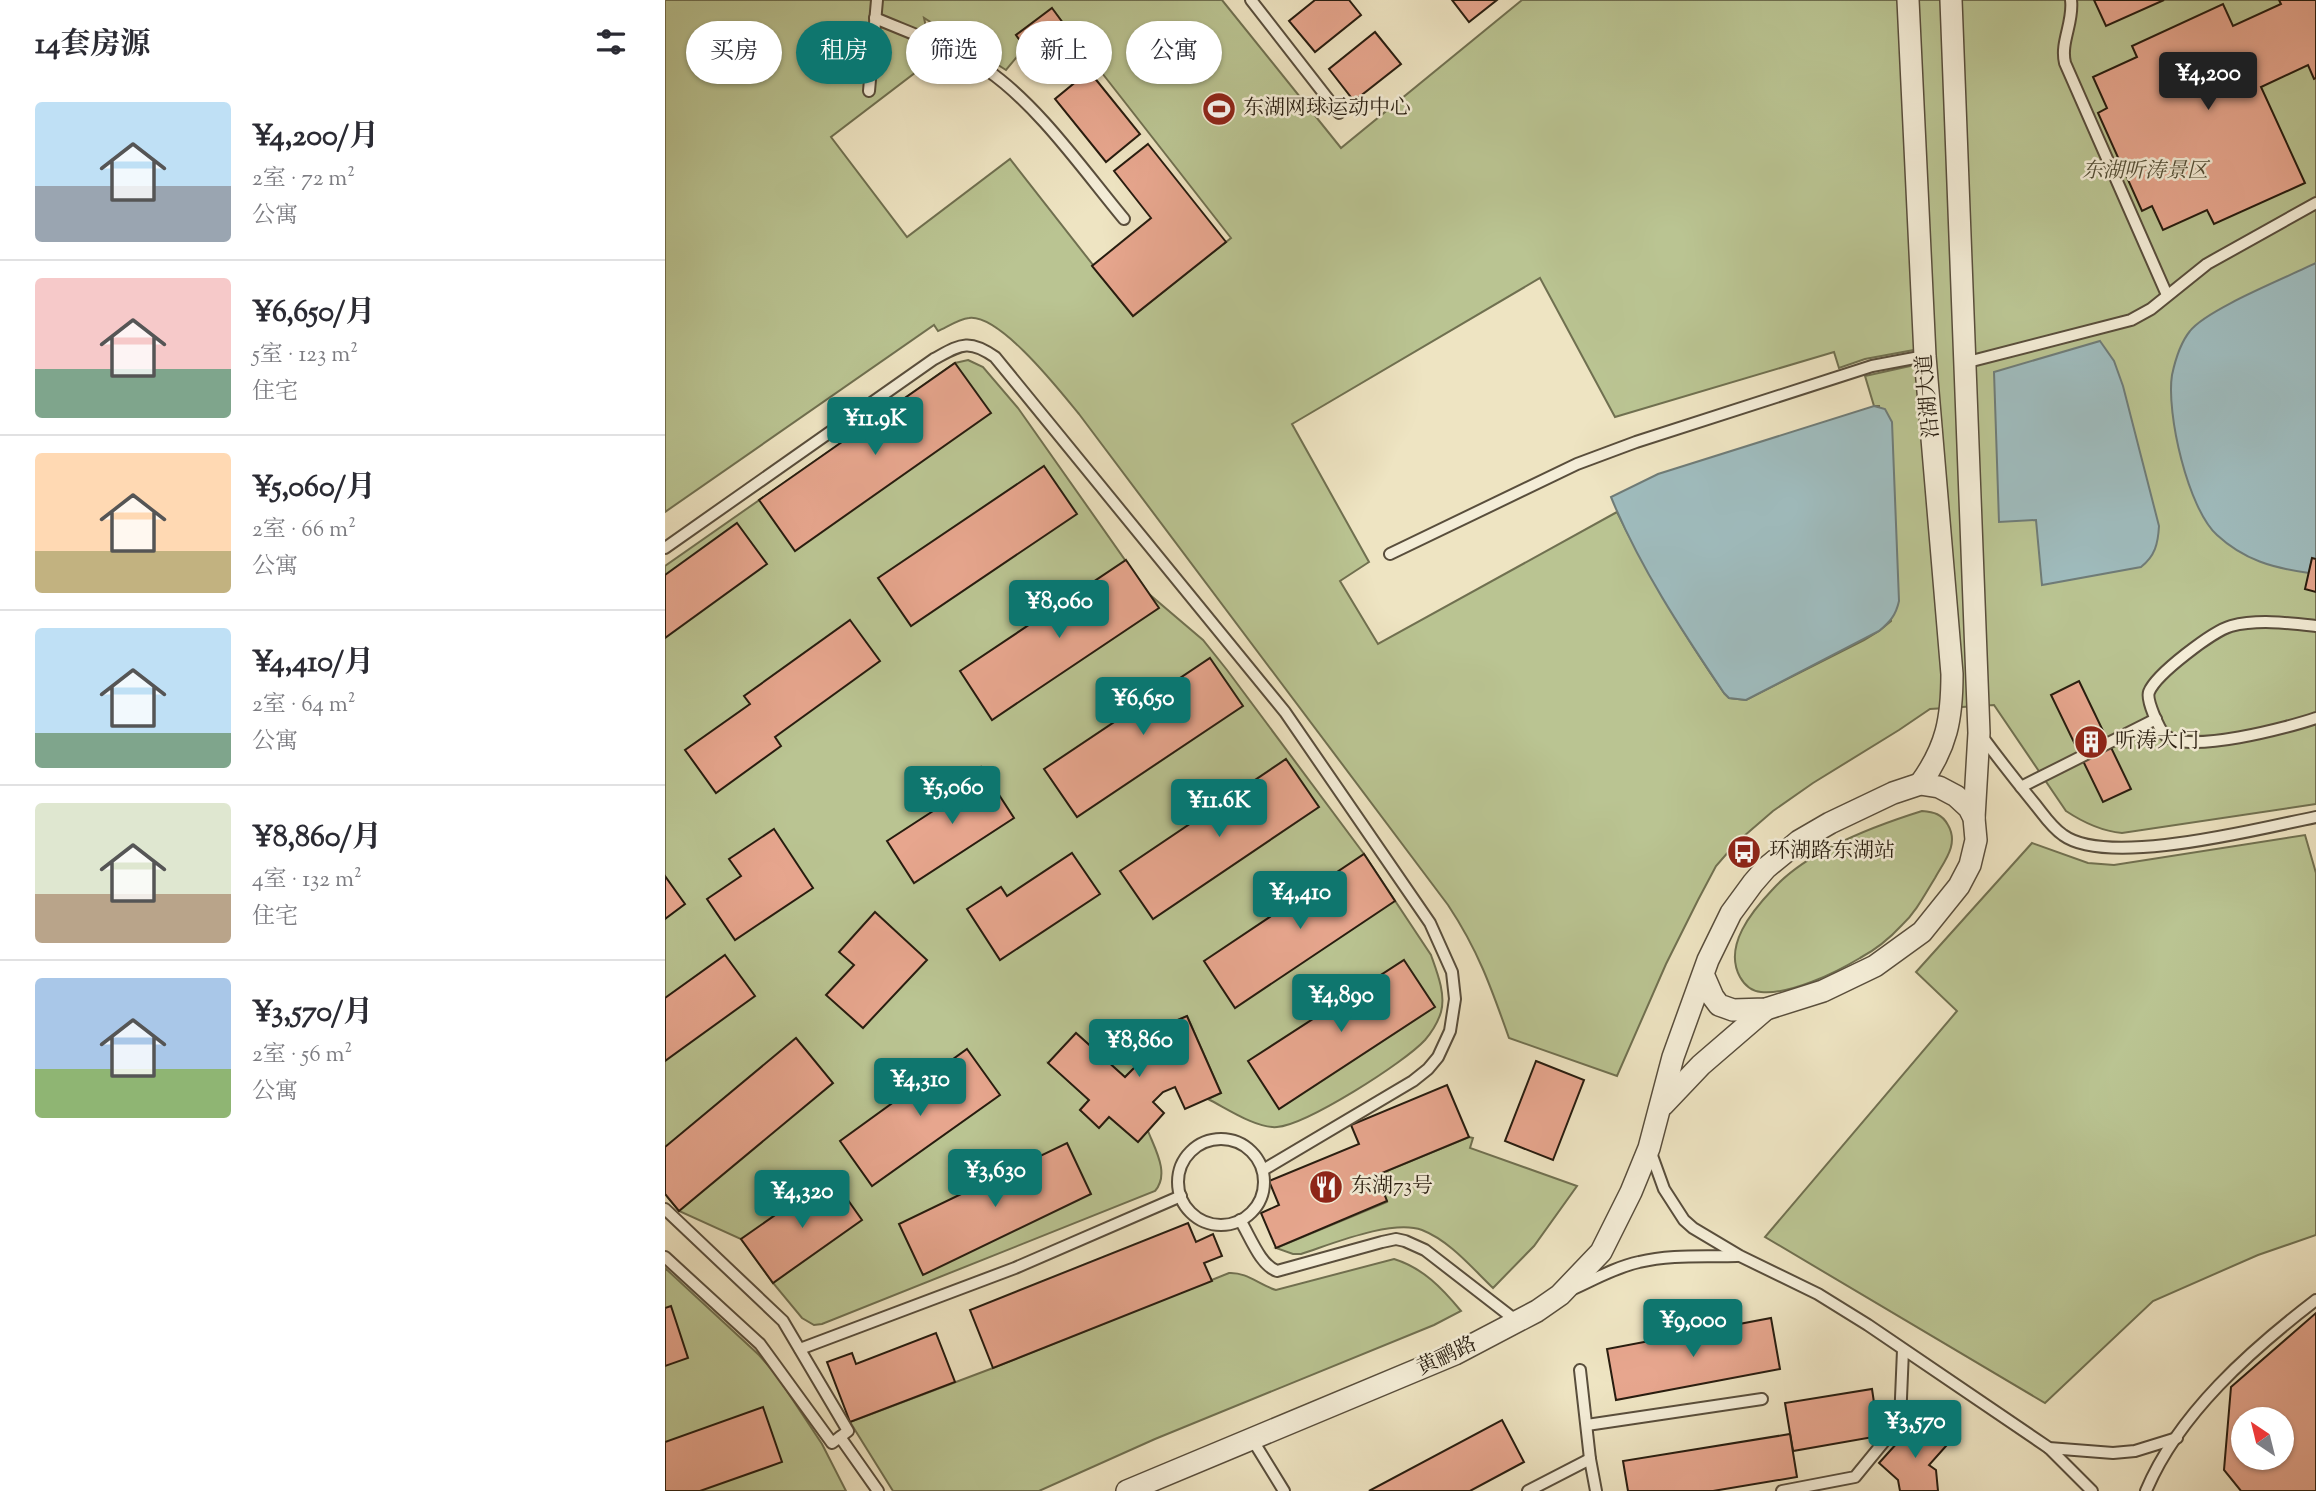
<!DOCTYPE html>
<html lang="zh">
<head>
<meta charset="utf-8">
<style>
  body { margin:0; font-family:"Sorts Mill Goudy","Noto Serif SC",serif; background:#f2f2f3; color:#2b2b33; height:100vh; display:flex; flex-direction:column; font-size:26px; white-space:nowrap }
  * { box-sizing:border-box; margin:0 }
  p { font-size:23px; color:#7c7c81 }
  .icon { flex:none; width:38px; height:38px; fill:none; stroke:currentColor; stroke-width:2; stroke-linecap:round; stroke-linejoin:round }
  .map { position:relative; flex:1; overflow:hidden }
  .side { display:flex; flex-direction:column; background:#fff; width:665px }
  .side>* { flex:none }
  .top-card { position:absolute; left:21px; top:21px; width:665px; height:63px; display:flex; gap:14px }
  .needle { width:46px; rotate:325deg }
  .controls { position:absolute; left:1566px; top:1407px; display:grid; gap:14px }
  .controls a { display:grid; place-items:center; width:63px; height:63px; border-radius:50%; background:#fff; box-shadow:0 2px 5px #0004; font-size:35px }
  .price { position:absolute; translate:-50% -60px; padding:0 16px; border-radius:7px; background:#0f766e; color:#fff; font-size:23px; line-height:46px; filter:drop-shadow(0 2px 4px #0008) }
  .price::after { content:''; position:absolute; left:50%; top:42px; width:21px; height:16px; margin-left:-10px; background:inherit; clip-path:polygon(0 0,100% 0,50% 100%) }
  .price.on { background:#222; color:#fff }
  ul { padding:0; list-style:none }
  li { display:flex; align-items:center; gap:21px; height:175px; padding:0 35px }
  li+li { border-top:2px solid #e1e1e2 }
  li span { display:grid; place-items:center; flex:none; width:196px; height:140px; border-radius:7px; color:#555 }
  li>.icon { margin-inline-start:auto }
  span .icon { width:84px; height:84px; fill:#fffc; stroke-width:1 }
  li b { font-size:30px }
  h2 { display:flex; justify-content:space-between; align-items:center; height:84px; padding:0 35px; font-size:30px }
  .chip { padding:0 24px; border-radius:32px; background:#fff; box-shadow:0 2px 5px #0004; font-size:24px; line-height:63px }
  .chip.on { background:#0f766e; color:#fff }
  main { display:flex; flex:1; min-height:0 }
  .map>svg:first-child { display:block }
  .green { fill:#bac492; stroke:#707050; stroke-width:2; fill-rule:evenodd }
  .water { fill:#9fbcbe; stroke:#6f7c78; stroke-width:2 }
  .building { fill:#e7a68e; stroke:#271c0f; stroke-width:2; fill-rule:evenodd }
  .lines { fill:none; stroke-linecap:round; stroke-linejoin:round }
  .service-casing { stroke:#594e3c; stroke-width:14 }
  .minor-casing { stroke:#594e3c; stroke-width:24 }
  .service { stroke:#f4edd7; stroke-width:10 }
  .minor { stroke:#f4edd7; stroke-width:21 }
  .labels { text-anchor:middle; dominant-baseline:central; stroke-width:5; stroke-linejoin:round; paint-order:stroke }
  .poi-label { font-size:21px; fill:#271c0f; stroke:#f4edd7; text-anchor:start }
  .park-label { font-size:21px; font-style:italic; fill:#534e36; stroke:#f4edd7 }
  .street-label { font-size:21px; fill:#271c0f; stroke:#f4edd7 }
</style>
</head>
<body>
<main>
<section class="side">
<h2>14套房源<svg class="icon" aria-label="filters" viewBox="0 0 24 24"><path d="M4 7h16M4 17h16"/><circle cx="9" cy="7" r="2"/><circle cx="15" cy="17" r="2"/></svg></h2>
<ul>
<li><span style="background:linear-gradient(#bfe0f5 60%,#9aa5b1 0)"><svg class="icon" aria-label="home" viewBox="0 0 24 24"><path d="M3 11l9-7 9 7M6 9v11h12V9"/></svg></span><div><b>¥4,200/月</b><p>2室 · 72 m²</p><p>公寓</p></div></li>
<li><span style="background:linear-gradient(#f6c9c9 65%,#7fa58c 0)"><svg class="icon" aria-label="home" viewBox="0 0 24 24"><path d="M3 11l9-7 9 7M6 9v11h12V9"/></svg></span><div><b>¥6,650/月</b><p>5室 · 123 m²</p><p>住宅</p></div></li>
<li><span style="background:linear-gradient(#ffd9b3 70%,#c2b280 0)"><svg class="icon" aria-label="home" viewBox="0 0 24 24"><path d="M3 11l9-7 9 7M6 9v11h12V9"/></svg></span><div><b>¥5,060/月</b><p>2室 · 66 m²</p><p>公寓</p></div></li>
<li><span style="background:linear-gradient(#bfe0f5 75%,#7fa58c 0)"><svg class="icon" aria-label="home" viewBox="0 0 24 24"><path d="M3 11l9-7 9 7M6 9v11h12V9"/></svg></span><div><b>¥4,410/月</b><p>2室 · 64 m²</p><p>公寓</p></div></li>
<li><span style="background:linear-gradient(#dfe7d0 65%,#b9a48a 0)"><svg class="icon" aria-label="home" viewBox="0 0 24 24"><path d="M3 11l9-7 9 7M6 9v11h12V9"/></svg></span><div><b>¥8,860/月</b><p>4室 · 132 m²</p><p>住宅</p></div></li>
<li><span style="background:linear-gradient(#a9c7e8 65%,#8fb573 0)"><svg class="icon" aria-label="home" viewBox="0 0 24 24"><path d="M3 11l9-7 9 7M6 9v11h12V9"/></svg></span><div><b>¥3,570/月</b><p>2室 · 56 m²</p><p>公寓</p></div></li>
</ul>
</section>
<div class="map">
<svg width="1651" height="1491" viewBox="0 0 1651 1491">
  <rect width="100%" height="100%" fill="#eee4c2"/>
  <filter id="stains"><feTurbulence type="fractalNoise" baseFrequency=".00286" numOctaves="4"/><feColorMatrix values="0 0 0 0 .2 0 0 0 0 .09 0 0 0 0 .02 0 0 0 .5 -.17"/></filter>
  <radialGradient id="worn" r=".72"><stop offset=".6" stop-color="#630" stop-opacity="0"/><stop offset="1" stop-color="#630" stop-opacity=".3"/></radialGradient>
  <g class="green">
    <path d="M0,0H557L676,148L857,0H1651V804L1457,833C1436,831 1419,823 1401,811L1329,705L1265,709L1234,730L1148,783L1108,811L1071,843L1051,866L1033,900L1001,964L952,1076L844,1038C826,987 813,950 783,905L414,414C395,391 335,314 304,318C294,319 282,327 273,331L269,325L0,512ZM387,9L566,238L468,316L345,159L242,237L166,137L268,59L259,18L341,70L360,47L351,35ZM875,278L950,417L1169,352L1174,368L1200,359L1249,350L1250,365L1200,376L1209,406H1214L1226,621L1214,631L1199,640L1081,700L1064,698L1059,693C1019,635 983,575 952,512L713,644L675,581L704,562L627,424Z"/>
    <path d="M303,360L318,367L353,408L484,594L538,640L562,670L699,854L766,955C772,972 781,994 776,1012C773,1022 766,1033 760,1040C739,1063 641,1125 612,1127C592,1129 561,1108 543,1099L556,1093L522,1016L486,1031L495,1052L475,1062L460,1077L384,1063L424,1100L415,1110L434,1127L444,1117L483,1131C490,1149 505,1174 490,1191L157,1324L149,1325L137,1318L108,1283L76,1239L14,1211L0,1194V566L290,363Z"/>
    <path d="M1257,811C1269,812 1277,814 1283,825C1294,844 1280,860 1270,878C1260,894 1251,912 1237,925C1225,938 1210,950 1195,958C1170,973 1125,995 1096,992C1086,991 1080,986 1075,977C1058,946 1087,911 1108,889C1142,851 1209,826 1257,811Z"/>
    <polygon points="1640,835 1651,873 1651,1235 1593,1255 1488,1301 1380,1403 1100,1237 1292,1011 1251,972 1367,843 1423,863 1449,865"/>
    <path d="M804,1137L808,1138L805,1148L912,1186L869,1246L828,1288C807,1268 785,1241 757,1230C727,1219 667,1244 636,1254H628L611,1248L722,1202L712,1175Z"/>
    <path d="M729,1259C758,1268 777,1288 796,1311L769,1325L490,1439L374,1491H228L185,1422L328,1368L564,1273C582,1272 594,1285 611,1290Z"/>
    <polygon points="0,1268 94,1355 110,1373 157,1444 181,1491 0,1491"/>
  </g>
  <g class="water">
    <path d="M1651,263V559H1647L1644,573C1608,568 1579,560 1552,535C1523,509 1501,413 1507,375C1510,361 1516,342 1525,331C1542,309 1623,277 1651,263Z"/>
    <path d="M1435,341L1449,361L1458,386L1494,526C1493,544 1490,556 1476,567L1377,585L1371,520L1334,522L1329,372Z"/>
    <path d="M1209,406L1220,409L1227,422L1234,601C1231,615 1225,622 1214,631L1081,700L1064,698L1059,693C1017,631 974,566 946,497L993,474Z"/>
  </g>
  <g class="building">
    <polygon points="650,0 684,0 696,15 650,52 624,21"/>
    <polygon points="787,0 832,0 804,22"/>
    <polygon points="1429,0 1499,0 1441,26"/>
    <polygon points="1614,0 1651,0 1651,78 1649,79 1643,65 1596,87 1640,183 1549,224 1542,210 1498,230 1487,206 1477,211 1433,113 1442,108 1428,77 1472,57 1467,46 1558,4 1568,26 1616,4"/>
    <polygon points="387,8 412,42 376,69 351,35"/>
    <polygon points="710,32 736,64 689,101 664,69"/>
    <polygon points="424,71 475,134 441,162 390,99"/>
    <polygon points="483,144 561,242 468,316 427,266 486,218 449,171"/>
    <polygon points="290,363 326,413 130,551 94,500"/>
    <polygon points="379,466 412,514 246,626 213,578"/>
    <polygon points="72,523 102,564 0,638 0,575"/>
    <polygon points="1647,558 1651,559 1651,592 1640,589"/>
    <polygon points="461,560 494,608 327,720 295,671"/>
    <polygon points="185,620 215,661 110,737 116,746 51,793 20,750 85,704 79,696"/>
    <polygon points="545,658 578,706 412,817 379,769"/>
    <polygon points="1414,681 1466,789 1438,802 1386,695"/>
    <polygon points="621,759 654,807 488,919 455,871"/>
    <polygon points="316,767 349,818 249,883 222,841 288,798 282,790"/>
    <polygon points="109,829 148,888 70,940 42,899 76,876 64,859"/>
    <polygon points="407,853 435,894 335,960 302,909 336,887 342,896"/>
    <polygon points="699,854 730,901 570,1008 539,961"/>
    <polygon points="0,876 20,904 0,919"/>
    <polygon points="210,912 262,960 198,1028 161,995 189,965 174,952"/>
    <polygon points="60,955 90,996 0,1061 0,998"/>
    <polygon points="739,960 770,1007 614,1109 583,1061"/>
    <polygon points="522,1016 556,1093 520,1109 510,1087 498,1092 488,1102 499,1113 473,1142 444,1117 434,1128 415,1110 424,1100 383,1063 411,1033 460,1077 475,1062 495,1052 485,1032"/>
    <polygon points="131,1038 168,1083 14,1211 0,1194 0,1147"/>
    <polygon points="302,1049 335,1095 207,1186 175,1141"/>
    <polygon points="871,1061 919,1080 888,1160 840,1141"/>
    <polygon points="782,1085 804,1137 712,1175 722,1201 611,1248 596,1213 614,1205 604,1181 694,1144 686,1125"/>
    <polygon points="402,1143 426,1194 258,1275 234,1224"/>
    <polygon points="166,1176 197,1220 108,1283 76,1239"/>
    <polygon points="523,1223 531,1242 548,1234 557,1256 539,1263 547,1281 328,1368 305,1310"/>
    <polygon points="6,1306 23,1358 0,1366 0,1308"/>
    <path d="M1651,1313V1491H1576L1559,1470L1566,1387ZM1578,1419H1617V1458H1578Z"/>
    <polygon points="1106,1318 1115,1369 951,1400 942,1349"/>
    <polygon points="271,1333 290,1382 185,1422 162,1362 187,1353 191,1364"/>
    <polygon points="1207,1389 1214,1436 1128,1451 1120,1403"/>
    <polygon points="98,1407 117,1462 35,1491 0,1491 0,1442"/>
    <polygon points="837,1420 859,1462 805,1491 704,1491"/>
    <polygon points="1252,1421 1281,1446 1264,1465 1271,1470 1273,1491 1235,1491 1233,1480 1214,1463"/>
    <polygon points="1125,1434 1132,1477 1048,1491 963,1491 958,1461"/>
  </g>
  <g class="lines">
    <g class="service-casing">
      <g id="service">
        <polyline points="586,0 674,113"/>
        <path d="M1406,0C1409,22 1395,42 1400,63L1502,295"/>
        <path d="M210,18C245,33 291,49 322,70C373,105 419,171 459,219"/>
        <polyline points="204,91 212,0"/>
        <polyline points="1299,363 1466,320 1486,309 1542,264 1651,203"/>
        <path d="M0,548L269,359C295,345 303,338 330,357L620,712L765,923L787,972L790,999L785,1031L773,1057L763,1069L748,1081L598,1170"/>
        <polyline points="725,554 912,464 971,442 1207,366 1260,356"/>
        <path d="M1651,626C1624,623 1593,619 1566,626C1548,631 1491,674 1484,692C1481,700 1494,729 1500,735C1522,755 1625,727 1651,718"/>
        <path d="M1316,735C1333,758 1351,781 1369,803C1378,814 1386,827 1398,835C1443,868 1596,828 1651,817"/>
        <polyline points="1356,787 1491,719"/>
        <circle cx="556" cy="1182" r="43"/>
        <polyline points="986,1153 999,1189 1019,1220 1028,1228 1075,1256 1153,1294 1203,1325 1384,1448 1448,1453 1470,1451 1512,1438"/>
        <polyline points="0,1209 118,1321 183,1431 167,1443 95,1344 0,1257"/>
        <path d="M575,1220C585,1236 595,1265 612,1271L717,1242L731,1239L740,1241L760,1250L853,1322"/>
        <path d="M908,1289C930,1279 951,1267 974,1262C1006,1254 1039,1257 1072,1256"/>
        <polyline points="135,1349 350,1268 516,1196"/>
        <polyline points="915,1370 925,1459 931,1491"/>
        <polyline points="922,1425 1097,1399"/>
        <polyline points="175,1437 213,1491"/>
        <polyline points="587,1439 619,1491"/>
        <polyline points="1384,1448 1427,1491"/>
        <polyline points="863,1491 925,1459"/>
        <polyline points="1117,1491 1190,1477 1235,1422 1238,1350"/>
        <path d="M1481,1491C1513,1414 1587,1349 1651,1300"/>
      </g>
    </g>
    <g class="minor-casing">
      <g id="minor">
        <path d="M1243,0L1260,356L1287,674C1287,718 1282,747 1255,784"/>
        <polyline points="1286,0 1314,733 1309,818"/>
        <polyline points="998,1105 1036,1065 1101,1009"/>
        <polyline points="462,1491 790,1354 872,1311 895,1295 936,1252 966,1192 984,1148 1008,1057 1043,960 1066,913 1088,883 1101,868 1134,841 1165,823 1228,793 1255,784 1274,787 1291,796 1304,808 1309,818 1311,840 1305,865 1294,886 1257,932 1210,966 1158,991 1101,1009 1068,1010 1054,1005 1048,997 1038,974"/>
      </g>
    </g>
    <use href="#service" class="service"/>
    <use href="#minor" class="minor"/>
  </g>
  <defs>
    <g id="stadium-disc" transform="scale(1.75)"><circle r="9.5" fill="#8f2418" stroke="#f4edd7"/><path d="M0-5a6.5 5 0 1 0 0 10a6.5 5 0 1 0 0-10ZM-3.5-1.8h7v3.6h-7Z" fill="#fff"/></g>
    <g id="building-disc" transform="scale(1.75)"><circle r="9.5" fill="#8f2418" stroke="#f4edd7"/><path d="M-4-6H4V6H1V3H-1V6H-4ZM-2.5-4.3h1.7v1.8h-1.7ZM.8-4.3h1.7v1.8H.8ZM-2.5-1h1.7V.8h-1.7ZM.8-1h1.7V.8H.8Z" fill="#fff"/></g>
    <g id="bus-disc" transform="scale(1.75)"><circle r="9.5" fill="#8f2418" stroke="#f4edd7"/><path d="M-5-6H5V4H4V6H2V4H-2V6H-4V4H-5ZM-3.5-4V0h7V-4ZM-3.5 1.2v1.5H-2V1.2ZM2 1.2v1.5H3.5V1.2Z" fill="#fff"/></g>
    <g id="restaurant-disc" transform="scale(1.75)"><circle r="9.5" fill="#8f2418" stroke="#f4edd7"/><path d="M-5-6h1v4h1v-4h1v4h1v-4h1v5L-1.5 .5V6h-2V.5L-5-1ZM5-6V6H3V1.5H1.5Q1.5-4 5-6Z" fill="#fff"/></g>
  </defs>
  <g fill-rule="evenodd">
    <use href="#stadium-disc" x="554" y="109"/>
    <use href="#building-disc" x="1426" y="742"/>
    <use href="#bus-disc" x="1079" y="852"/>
    <use href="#restaurant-disc" x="661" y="1187"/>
  </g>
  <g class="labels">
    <g class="poi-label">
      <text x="578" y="109">东湖网球运动中心</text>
      <text x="1450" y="742">听涛大门</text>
      <text x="1104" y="852">环湖路东湖站</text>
      <text x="686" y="1187">东湖73号</text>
    </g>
    <g class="park-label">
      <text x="1480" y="172">东湖听涛景区</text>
    </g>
    <g class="street-label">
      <text transform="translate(1264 396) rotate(-95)">沿湖大道</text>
      <text transform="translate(782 1357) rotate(-25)">黄鹂路</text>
    </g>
  </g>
  <rect width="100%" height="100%" filter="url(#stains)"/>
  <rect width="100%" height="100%" fill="url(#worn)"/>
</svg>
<div class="controls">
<a><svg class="needle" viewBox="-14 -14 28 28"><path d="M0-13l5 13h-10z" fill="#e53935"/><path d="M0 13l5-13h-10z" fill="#7c7c81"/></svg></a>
</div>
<b class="price on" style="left:1543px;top:112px">¥4,200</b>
<b class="price" style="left:210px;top:457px">¥11.9K</b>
<b class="price" style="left:394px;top:640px">¥8,060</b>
<b class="price" style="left:478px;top:737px">¥6,650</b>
<b class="price" style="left:287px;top:826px">¥5,060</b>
<b class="price" style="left:554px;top:839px">¥11.6K</b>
<b class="price" style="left:635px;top:931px">¥4,410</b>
<b class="price" style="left:676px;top:1034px">¥4,890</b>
<b class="price" style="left:474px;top:1079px">¥8,860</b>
<b class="price" style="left:255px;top:1118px">¥4,310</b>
<b class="price" style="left:330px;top:1209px">¥3,630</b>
<b class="price" style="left:137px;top:1230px">¥4,320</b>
<b class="price" style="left:1028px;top:1359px">¥9,000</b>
<b class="price" style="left:1250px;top:1460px">¥3,570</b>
<div class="top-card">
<a class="chip">买房</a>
<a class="chip on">租房</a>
<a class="chip">筛选</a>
<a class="chip">新上</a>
<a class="chip">公寓</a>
</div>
</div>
</main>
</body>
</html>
